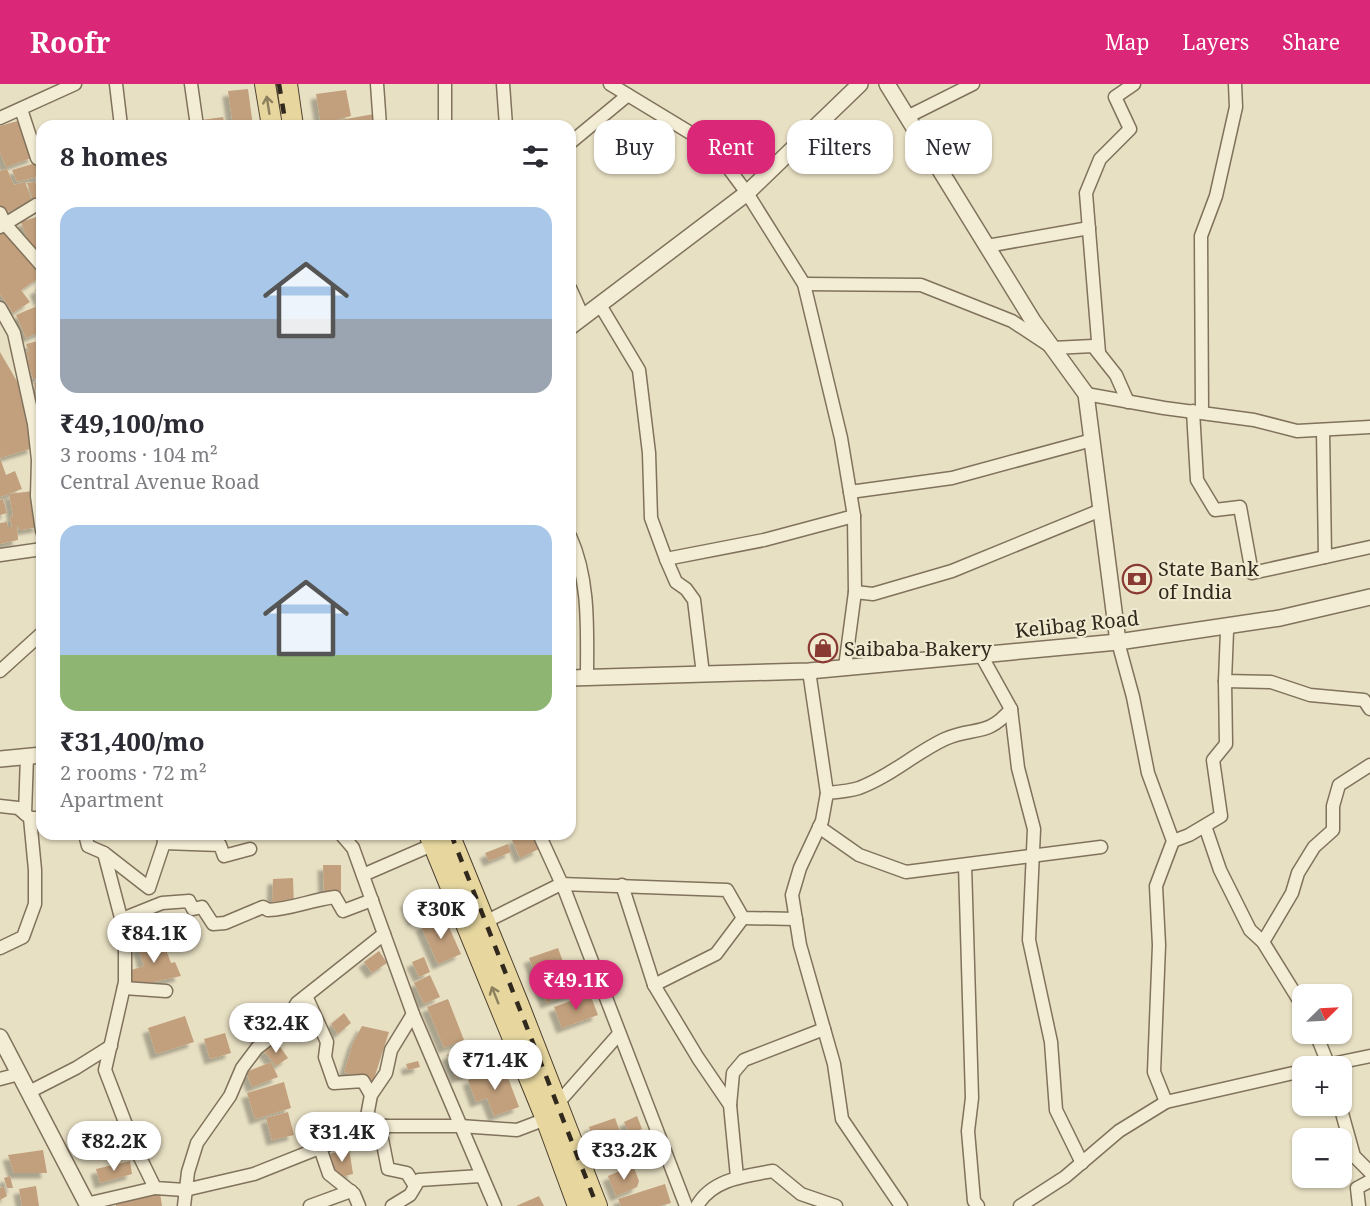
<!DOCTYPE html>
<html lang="en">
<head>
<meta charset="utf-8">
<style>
  body { margin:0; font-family:"Noto Serif",serif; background:#f2f2f3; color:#2b2b33; height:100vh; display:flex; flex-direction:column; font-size:22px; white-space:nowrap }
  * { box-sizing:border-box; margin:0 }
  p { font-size:20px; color:#7c7c81 }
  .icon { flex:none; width:33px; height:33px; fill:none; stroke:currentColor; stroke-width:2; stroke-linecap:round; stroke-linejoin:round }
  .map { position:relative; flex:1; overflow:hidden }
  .drawer { position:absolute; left:36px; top:36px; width:540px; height:720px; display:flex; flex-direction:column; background:#fff; border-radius:18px; box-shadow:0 2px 4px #0004 }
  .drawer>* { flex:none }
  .hud { position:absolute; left:594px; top:36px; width:570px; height:54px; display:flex; gap:12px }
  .needle { width:39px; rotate:66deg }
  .controls { position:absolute; left:1292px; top:900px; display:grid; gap:12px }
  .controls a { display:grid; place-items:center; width:60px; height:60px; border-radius:12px; background:#fff; box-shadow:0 2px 4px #0004; font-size:30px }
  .price { position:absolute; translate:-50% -51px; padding:0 14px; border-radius:21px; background:#fff; color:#222; font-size:20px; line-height:39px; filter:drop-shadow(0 2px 3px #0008) }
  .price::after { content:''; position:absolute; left:50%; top:36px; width:18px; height:14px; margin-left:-9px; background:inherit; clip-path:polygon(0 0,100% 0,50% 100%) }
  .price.current { background:#db2777; color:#fff }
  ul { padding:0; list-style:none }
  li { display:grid; align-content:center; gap:12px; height:318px; padding:0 24px }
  li span { display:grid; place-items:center; height:186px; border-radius:18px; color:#555 }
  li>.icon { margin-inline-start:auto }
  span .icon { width:108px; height:108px; fill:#fffc; stroke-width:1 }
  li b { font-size:26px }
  h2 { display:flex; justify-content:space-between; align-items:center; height:72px; padding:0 24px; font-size:26px }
  .pill { padding:0 21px; border-radius:18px; background:#fff; box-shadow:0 2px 4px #0004; font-size:21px; line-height:54px }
  .pill.current { background:#db2777; color:#fff }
  header { display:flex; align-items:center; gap:36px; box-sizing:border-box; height:84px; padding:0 30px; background:#db2777; color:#fff }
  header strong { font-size:28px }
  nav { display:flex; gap:33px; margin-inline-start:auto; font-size:21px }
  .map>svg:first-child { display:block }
  .building { fill:#c2a07d; filter:url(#shadow) }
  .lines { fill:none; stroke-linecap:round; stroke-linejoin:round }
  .minor-casing { stroke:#80725c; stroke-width:15 }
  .tertiary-casing { stroke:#80725c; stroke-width:18 }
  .primary-casing { stroke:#4e4130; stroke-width:22 }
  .minor { stroke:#f4edd5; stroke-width:12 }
  .tertiary { stroke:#f4edd5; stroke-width:15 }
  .primary { stroke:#e7d79f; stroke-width:20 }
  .rail { stroke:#32291e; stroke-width:4.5; stroke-dasharray:10 10; stroke-linecap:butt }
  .oneway { stroke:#8c805e }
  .labels { text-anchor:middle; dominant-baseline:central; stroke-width:4.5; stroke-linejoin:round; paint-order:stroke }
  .poi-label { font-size:20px; fill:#32291e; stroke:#f0ead1; text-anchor:start }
  .street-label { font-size:20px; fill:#32291e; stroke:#f0ead1 }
</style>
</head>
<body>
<header>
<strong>Roofr</strong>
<nav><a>Map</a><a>Layers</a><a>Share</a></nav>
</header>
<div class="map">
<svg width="1370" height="1122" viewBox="0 0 1370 1122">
  <defs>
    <filter id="shadow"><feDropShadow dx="-5.5" dy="5.5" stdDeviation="1.5" flood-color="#0004"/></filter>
  </defs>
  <rect width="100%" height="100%" fill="#e8e0c3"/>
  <g class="building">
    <polygon points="248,5 253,42 233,42 228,7"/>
    <polygon points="346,6 351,32 329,38 374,30 376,42 321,42 316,10"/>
    <polygon points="223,33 225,42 202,42 201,36"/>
    <polygon points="21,36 34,73 6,83 0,68 0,42"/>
    <polygon points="39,78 42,79 42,96 38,97 36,93 17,98 12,86"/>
    <polygon points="7,85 14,101 25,98 33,120 3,129 0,122 0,87"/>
    <polygon points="35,98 36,101 42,100 42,117 34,119 27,99"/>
    <polygon points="42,131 42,162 33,165 29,160 21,138"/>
    <polygon points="6,146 42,186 42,192 21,206 30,218 13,229 0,210 0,149"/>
    <polygon points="42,202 42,247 26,254 16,231 42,220 35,206"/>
    <polygon points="42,256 42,293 33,295 27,276 29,275 26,268 29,267 26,260"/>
    <polygon points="0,268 18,299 28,327 33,364 0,374 6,391 15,387 22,405 0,413"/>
    <polygon points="42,297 42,329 36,330 32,318 38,316 34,299"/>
    <polygon points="33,407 39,443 20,446 17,441 18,456 0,460 0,439 7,438 8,443 12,443 10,433 13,432 9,410"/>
    <polygon points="3,415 7,429 0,431 0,416"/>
    <polygon points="525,750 531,750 539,765 520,774 512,756"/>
    <polygon points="508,760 511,768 489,777 485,769"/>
    <polygon points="323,781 341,781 341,809 324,809"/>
    <polygon points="293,794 294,822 272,823 273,795"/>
    <polygon points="429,807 437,825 414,836 406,818"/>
    <polygon points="444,832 461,870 438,880 421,842"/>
    <polygon points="161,853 171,879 175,878 181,892 140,901 129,895 128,887 144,882 138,862"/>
    <polygon points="558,864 565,883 536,893 529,874"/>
    <polygon points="379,867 387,879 372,889 364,878"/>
    <polygon points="424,873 430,888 419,893 412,878"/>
    <polygon points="584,884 591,903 546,919 539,900"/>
    <polygon points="430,891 440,913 424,920 414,899"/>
    <polygon points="590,910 598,931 562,944 554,923"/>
    <polygon points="448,915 464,956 444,964 427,923"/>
    <polygon points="256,928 268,949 258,955 246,934"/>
    <polygon points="344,929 351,939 338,950 331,940"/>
    <polygon points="185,932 194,958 156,970 148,944"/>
    <polygon points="362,942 389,948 373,998 344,988 353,959"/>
    <polygon points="225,949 231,969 210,975 204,955"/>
    <polygon points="276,957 288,974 276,982 263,966"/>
    <polygon points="491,959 498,978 476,987 468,968"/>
    <polygon points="463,965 472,988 456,994 447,971"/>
    <polygon points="418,977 420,983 408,986 406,980"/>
    <polygon points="271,978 278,993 252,1003 246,988"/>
    <polygon points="504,983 519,1023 494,1032 487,1014 476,1018 468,996"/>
    <polygon points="284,998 291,1024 255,1035 247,1009"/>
    <polygon points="288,1028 294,1051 272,1056 266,1034"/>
    <polygon points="637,1032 642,1045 629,1050 624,1038"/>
    <polygon points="615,1034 622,1053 596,1062 589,1043"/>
    <polygon points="349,1064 353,1090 337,1094 330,1070"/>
    <polygon points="43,1066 47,1089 14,1089 8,1071"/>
    <polygon points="130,1077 132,1090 100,1099 96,1085"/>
    <polygon points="633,1081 639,1097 637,1103 616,1112 608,1092"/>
    <polygon points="10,1092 13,1104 7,1104 4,1094"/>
    <polygon points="665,1100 671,1119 660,1122 621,1122 618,1115"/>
    <polygon points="36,1102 39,1122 22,1122 19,1105"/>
    <polygon points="4,1103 7,1112 0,1116 0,1104"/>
    <polygon points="160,1109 162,1122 116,1122 116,1119"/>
    <polygon points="539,1112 544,1122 516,1122"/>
  </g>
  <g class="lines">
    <g class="minor-casing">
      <g id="minor">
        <polyline points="116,0 121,42"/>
        <polyline points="191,0 197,42"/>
        <polyline points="377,0 380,42"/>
        <polyline points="445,0 445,42"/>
        <polyline points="503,0 506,42"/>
        <polyline points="610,0 712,62 747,109 804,200 841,354 854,432 855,508 845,583"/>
        <polyline points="21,25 37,74 42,77"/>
        <polyline points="907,33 973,0"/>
        <polyline points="0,34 75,0"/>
        <polyline points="570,59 628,11"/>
        <polyline points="0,129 5,140 42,182"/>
        <polyline points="0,143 36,121 42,120"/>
        <polyline points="987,162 1089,144"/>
        <polyline points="804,200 921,201 1012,237 1053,264 1093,262 1116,291 1128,318"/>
        <polyline points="570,204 583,233"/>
        <polyline points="600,221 639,286 649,369 651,434 666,475 764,456 854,432"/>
        <polyline points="0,224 14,249 34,340 38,376 37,412 42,447"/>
        <polyline points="1099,269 1086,109 1100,75 1130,45 1115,13 1134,0"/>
        <polyline points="1086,310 1164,324 1254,336 1297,347 1370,343"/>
        <polyline points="1193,327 1197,396 1215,426 1240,423 1252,489 1370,463"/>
        <polyline points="1202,328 1201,152 1216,112 1236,23 1235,0"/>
        <polyline points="1323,346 1325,473"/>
        <polyline points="850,408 952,394 1092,356"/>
        <path d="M570,452C590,496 587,546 587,594"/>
        <polyline points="0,471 42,465"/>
        <polyline points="666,475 676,498 686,505 694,516 703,590"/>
        <polyline points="855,508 873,510 952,487 1101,426"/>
        <polyline points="1231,541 1227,547 1225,597 1271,598 1310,611 1364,616 1370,625"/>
        <polyline points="1118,558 1133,613 1148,689 1173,757 1156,802 1159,861 1154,988 1166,1018"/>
        <polyline points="0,587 42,549"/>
        <polyline points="809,587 827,709"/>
        <polyline points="1011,625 1018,684 1034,745 1029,856 1051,958 1056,1026 1082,1079"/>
        <polyline points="0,722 18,724 30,734 42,734"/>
        <polyline points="25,730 27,672"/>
        <polyline points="1205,742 1220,786 1250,846 1263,858 1302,921"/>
        <polyline points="819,743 859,771 906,788 1101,763"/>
        <polyline points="85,750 88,762 104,769 125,849 125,898 105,986 133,1059 155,1104 185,1106 254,1090 347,1053 386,1042 460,1042 517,1046 546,1035"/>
        <polyline points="539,750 565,807 686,1122"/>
        <polyline points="1173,757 1189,751 1221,732 1213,676 1226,660 1225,597"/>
        <polyline points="164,759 220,761 224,772 250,765"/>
        <polyline points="104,769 149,804 164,759 163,750"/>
        <polyline points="965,781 972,1014 968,1047 974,1117 978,1122"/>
        <polyline points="363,791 432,761"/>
        <polyline points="622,801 654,901 698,974 730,1021 737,1093"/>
        <path d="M122,835L162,819L189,817L193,825L202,823L213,840L225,839L263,823L268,826C292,825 310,816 335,813L343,827L372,816"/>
        <polyline points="485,838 561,800 727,806 743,834 796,835"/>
        <polyline points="384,850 413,930 495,1122"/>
        <polyline points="1263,858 1292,809 1298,789 1314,763 1333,746 1333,722 1339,701 1370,681"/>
        <polyline points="0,864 23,853 35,820 35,786 30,734"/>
        <polyline points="654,901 716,870 743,834"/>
        <polyline points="124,904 166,907"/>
        <polyline points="306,912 327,958 325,973 334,999 363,997 371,1011"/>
        <polyline points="1316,950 1329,982"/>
        <polyline points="1322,982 1370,972"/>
        <polyline points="0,995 19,990"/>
        <polyline points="29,1008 76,984 111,962"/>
        <polyline points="558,1019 618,951"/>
        <polyline points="730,1021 733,989 744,976 824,945"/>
        <polyline points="1340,1022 1354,1072 1370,1088"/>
        <polyline points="386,1042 381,1050 388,1085 407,1089 415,1102"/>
        <polyline points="364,1048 371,1011 386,989 391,966 413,930"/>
        <polyline points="320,1064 329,1090 354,1110 359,1122"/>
        <polyline points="86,1120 155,1104"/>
        <polyline points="184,1122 188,1088 197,1059 230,1012 242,984 257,964 279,947 297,919 384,850 353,764 341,750"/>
        <polyline points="310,1122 351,1107"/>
        <polyline points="392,1122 410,1111 419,1096 480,1092"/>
        <path d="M697,1122C712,1095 745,1092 773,1087L801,1110L836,1122"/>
        <path d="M901,1122L842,1035L834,980L800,861L792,811L800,784L822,737L827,709C838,708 850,707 859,704C891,692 915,669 945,655C973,642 987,654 1011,625L981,571"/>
        <polyline points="1020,1122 1065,1093 1119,1047 1166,1018 1302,987"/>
        <polyline points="1359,1122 1357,1104 1370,1097"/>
      </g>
    </g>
    <g class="tertiary-casing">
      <g id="tertiary">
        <polyline points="887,0 1033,237 1086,310 1118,558"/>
        <polyline points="570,243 747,109 860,0"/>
        <polyline points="570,594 809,587 1118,558 1280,534 1370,513"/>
        <polyline points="0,675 42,671"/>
        <polyline points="0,953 88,1122"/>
      </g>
    </g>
    <g class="primary-casing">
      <g id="primary">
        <polyline points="265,0 272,42"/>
        <polyline points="287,0 293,42"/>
        <polyline points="429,750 546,1035 578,1122"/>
        <polyline points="449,750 518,919 597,1122"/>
      </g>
    </g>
    <use href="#minor" class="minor"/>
    <use href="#tertiary" class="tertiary"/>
    <use href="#primary" class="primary"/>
    <g class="rail">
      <polyline points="279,0 286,42"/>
      <polyline points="451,750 597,1122"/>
    </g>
  </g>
  <defs><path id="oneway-shaft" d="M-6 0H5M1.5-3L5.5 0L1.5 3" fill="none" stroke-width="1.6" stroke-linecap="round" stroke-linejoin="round" transform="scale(1.5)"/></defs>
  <g class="oneway">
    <use href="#oneway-shaft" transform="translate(268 21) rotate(-99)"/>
    <use href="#oneway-shaft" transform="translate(495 911) rotate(-112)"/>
  </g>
  <defs>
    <g id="bank-ring" transform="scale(1.5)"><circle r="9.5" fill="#f0ead1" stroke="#883a33" stroke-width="1.5"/><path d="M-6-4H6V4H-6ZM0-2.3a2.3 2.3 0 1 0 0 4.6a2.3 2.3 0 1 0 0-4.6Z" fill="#883a33"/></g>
    <g id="shop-ring" transform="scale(1.5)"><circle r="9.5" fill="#f0ead1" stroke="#883a33" stroke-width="1.5"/><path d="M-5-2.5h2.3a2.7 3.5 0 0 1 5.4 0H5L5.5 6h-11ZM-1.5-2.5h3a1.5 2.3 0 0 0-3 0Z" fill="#883a33"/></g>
  </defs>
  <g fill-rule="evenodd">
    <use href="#bank-ring" x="1137" y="495"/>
    <use href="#shop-ring" x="823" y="564"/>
  </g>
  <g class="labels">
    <g class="poi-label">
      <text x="1158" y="484">State Bank<tspan x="1158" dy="23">of India</tspan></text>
      <text x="844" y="564">Saibaba Bakery</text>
    </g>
    <g class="street-label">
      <text transform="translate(1077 540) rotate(-6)">Kelibag Road</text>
    </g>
  </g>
</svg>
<div class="controls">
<a><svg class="needle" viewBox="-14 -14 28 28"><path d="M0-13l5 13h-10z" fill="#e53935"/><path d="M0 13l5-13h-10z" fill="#7c7c81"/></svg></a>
<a>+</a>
<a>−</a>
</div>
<b class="price" style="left:441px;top:856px">₹30K</b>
<b class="price" style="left:154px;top:880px">₹84.1K</b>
<b class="price current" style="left:576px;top:927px">₹49.1K</b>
<b class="price" style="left:276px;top:970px">₹32.4K</b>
<b class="price" style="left:495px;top:1007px">₹71.4K</b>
<b class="price" style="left:342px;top:1079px">₹31.4K</b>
<b class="price" style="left:114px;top:1088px">₹82.2K</b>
<b class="price" style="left:624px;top:1097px">₹33.2K</b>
<div class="hud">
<a class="pill">Buy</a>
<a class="pill current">Rent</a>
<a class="pill">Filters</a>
<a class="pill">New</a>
</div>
<section class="drawer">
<h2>8 homes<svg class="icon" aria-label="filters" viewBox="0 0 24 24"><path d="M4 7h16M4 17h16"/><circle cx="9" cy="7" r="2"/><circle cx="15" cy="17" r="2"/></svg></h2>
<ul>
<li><span style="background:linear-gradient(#a9c7e8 60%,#9aa5b1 0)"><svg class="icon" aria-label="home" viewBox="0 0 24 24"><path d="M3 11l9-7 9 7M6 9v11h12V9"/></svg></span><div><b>₹49,100/mo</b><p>3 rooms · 104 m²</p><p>Central Avenue Road</p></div></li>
<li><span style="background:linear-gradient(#a9c7e8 70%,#8fb573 0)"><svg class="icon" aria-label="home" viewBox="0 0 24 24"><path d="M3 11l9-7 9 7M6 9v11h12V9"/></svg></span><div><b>₹31,400/mo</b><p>2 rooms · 72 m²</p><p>Apartment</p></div></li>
</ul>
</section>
</div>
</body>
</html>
